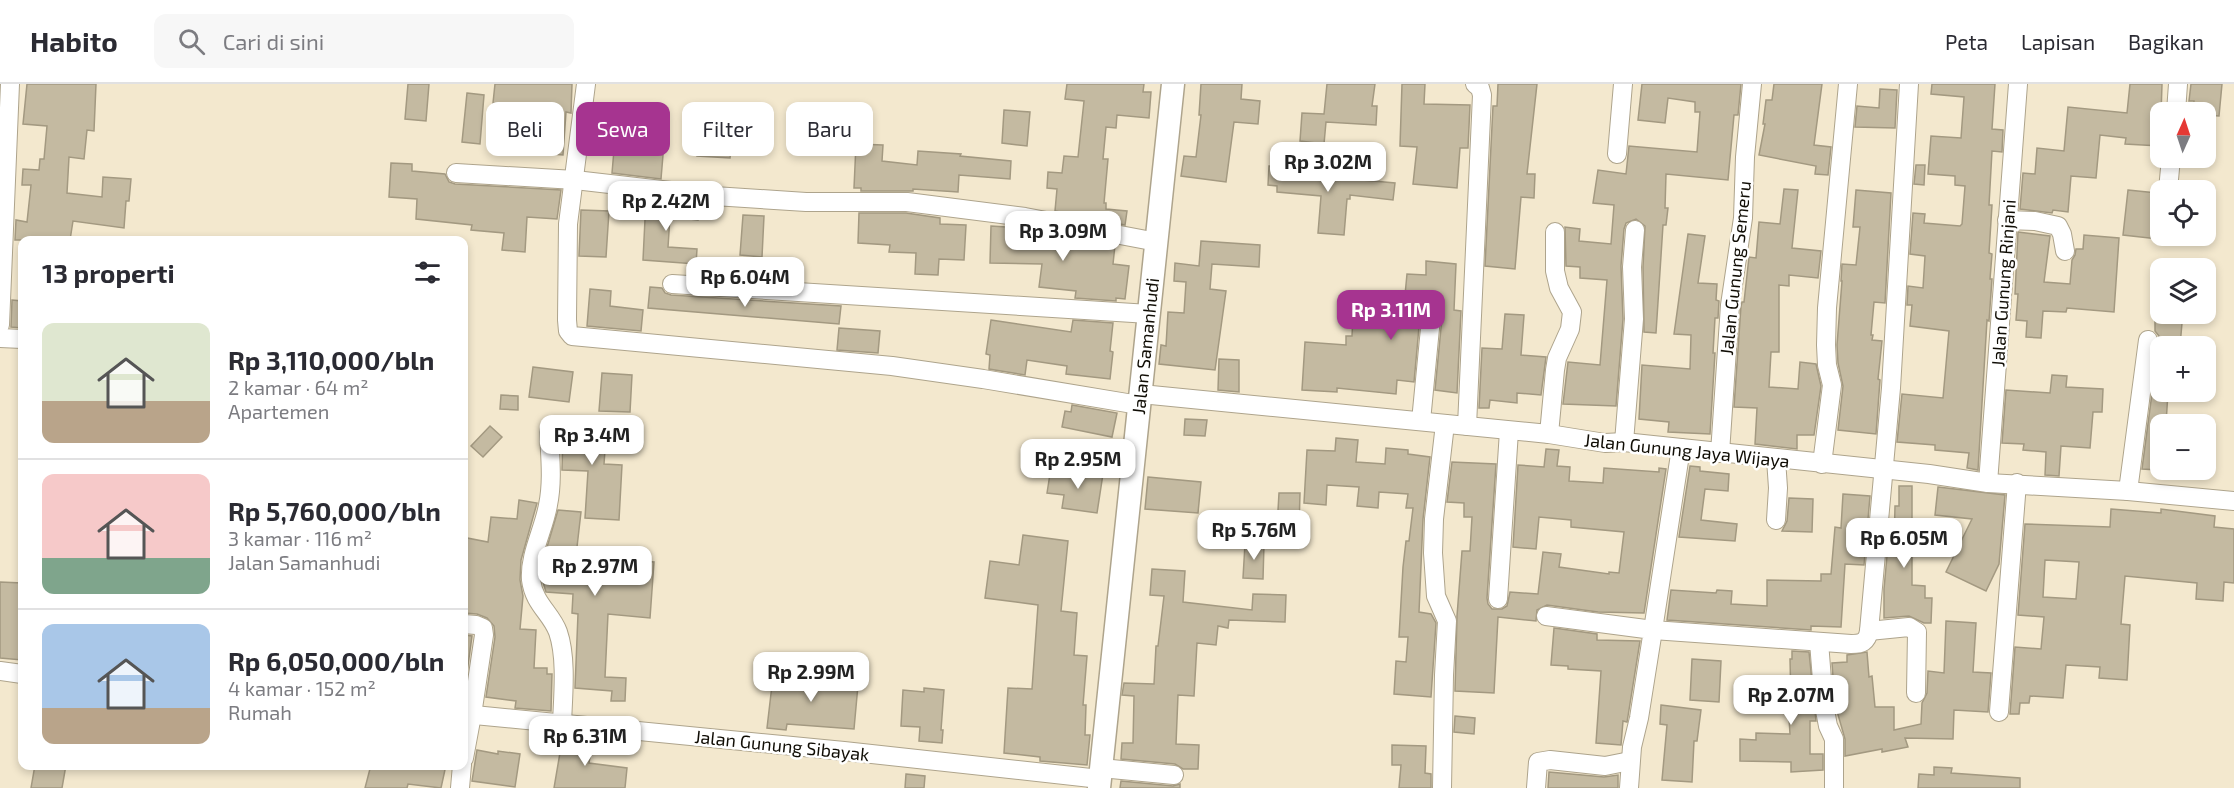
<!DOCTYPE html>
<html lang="id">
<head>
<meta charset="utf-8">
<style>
  body { margin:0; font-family:"Exo 2",sans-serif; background:#f7f7f7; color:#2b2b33; height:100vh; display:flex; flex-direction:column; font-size:22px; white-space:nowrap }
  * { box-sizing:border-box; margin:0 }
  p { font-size:20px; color:#7c7c81 }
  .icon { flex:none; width:33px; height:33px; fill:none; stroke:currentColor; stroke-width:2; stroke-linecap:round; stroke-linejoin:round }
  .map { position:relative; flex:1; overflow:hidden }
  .details { position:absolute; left:18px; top:152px; width:450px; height:534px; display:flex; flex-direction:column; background:#fff; border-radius:12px; box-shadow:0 3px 9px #0003 }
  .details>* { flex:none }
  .hud { position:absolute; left:486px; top:18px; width:570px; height:54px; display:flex; gap:12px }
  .needle { width:39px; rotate:3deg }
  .buttons { position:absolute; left:2150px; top:18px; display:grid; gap:12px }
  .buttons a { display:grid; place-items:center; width:66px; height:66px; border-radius:12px; background:#fff; box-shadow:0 3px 9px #0003; font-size:30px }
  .price { position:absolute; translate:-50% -51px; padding:0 14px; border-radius:12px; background:#fff; color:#222; font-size:20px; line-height:39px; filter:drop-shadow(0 2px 3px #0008) }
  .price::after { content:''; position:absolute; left:50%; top:36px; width:18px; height:14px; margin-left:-9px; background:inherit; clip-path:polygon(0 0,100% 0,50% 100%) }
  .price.active { background:#a63490; color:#fff }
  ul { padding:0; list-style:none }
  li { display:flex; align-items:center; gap:18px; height:150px; padding:0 24px }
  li+li { border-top:2px solid #e1e1e2 }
  li span { display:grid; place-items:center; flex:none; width:168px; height:120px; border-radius:12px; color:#555 }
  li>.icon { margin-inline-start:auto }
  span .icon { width:72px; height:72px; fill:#fffc; stroke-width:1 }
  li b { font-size:26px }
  h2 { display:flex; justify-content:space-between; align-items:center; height:72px; padding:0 24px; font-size:26px }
  .chip { padding:0 21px; border-radius:12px; background:#fff; box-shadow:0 3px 9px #0003; font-size:21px; line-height:54px }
  .chip.active { background:#a63490; color:#fff }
  header { display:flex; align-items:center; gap:36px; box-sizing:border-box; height:84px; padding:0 30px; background:#fff; border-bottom:2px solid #e1e1e2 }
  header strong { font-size:28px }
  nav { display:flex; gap:33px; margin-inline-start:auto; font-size:21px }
  .search { width:420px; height:54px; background:#f7f7f7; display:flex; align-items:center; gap:15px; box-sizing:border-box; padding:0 21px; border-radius:12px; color:#7c7c81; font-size:22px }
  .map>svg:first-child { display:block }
  .building { fill:#c4baa1; stroke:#a39981; stroke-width:1.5; fill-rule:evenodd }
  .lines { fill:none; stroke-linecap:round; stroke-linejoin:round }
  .minor-casing { stroke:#aea48c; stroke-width:20 }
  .tertiary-casing { stroke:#aea48c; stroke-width:25 }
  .minor { stroke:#fff; stroke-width:18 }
  .tertiary { stroke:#fff; stroke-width:22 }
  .labels { text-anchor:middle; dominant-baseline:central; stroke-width:5; stroke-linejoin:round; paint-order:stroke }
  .street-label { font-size:18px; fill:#100d05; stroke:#fff }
</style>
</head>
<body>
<header>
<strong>Habito</strong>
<div class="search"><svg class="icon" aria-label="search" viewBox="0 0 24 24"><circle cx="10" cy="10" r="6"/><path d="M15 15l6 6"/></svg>Cari di sini</div>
<nav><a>Peta</a><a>Lapisan</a><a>Bagikan</a></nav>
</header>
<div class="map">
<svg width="2234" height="704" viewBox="0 0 2234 704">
  <rect width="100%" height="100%" fill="#f3e8ce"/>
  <g class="building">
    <polygon points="27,0 96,0 94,47 87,46 84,75 69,73 67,109 102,113 103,93 131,95 129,117 126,117 124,144 73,137 70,156 15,156 16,136 27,138 31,101 22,101 23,85 39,86 40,75 44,75 47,42 23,40"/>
    <polygon points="408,0 429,0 426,37 405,35"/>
    <polygon points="495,0 572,0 571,29 566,28 563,71 525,68 529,22 493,19"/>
    <polygon points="1067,0 1144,0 1143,8 1151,8 1149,34 1117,31 1116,44 1106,43 1103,75 1108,75 1104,119 1106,119 1106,125 1127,127 1125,141 1055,127 1057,105 1047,104 1048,88 1062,89 1064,72 1078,73 1084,17 1065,15"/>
    <polygon points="1201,0 1242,0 1241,15 1260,17 1258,40 1234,38 1226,98 1181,92 1184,72 1196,73 1201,31 1199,31"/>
    <polygon points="1327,0 1375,0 1372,22 1377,22 1376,41 1326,38 1324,60 1300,57 1302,29 1324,30"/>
    <polygon points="1402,0 1425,0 1424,20 1470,21 1468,64 1460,64 1457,104 1413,100 1417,63 1400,62"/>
    <polygon points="1498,0 1537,0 1527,90 1535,90 1534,114 1521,113 1515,185 1485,182 1493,22 1497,22"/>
    <polygon points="1642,0 1741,0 1738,31 1734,31 1728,96 1666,90 1665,124 1668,124 1666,141 1663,141 1656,249 1644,248 1643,183 1645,142 1636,135 1626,139 1624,145 1621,182 1623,235 1616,322 1563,320 1568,278 1600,281 1607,196 1580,194 1580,183 1566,182 1565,143 1580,145 1579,157 1611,160 1614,121 1593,119 1598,86 1626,90 1629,62 1697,68 1700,28 1695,28 1695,18 1668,14 1665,39 1638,36"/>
    <polygon points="1774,0 1822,0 1814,61 1831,63 1828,91 1815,90 1816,82 1759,71 1765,40 1763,40 1766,16 1772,16"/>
    <polygon points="1932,0 1995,0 1992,45 2003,46 2002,68 1992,67 1989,121 1992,121 1989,169 1992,170 1990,195 1992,195 1989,237 1987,236 1978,386 1967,384 1969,369 1935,366 1935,361 1897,358 1902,310 1943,314 1949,247 1910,242 1912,221 1907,221 1908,202 1923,204 1925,172 1910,170 1913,129 1925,130 1924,139 1960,142 1962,140 1965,102 1955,101 1955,92 1928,90 1931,52 1961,54 1964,13 1931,10"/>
    <polygon points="2130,0 2162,0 2160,62 2125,60 2126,54 2100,51 2096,94 2071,92 2068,128 2053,126 2052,129 2020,125 2023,89 2035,90 2037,64 2064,67 2068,23 2127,29"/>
    <polygon points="2191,0 2222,0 2219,32 2205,31 2205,28 2193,28 2194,17 2189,17"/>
    <polygon points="1880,5 1897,6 1895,44 1855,43 1857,22 1879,24"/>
    <polygon points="467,9 484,11 480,60 462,58"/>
    <polygon points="1004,26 1030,28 1027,62 1002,59"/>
    <polygon points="601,45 636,47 635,69 663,71 661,95 612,89 614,66 600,65"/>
    <polygon points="699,52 732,55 730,74 697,72"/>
    <polygon points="856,60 883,61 882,77 917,81 918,67 961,70 960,72 1011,77 1010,95 959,91 958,108 913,105 913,107 861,107 861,104 854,104"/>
    <polygon points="391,79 412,80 412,87 445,90 449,98 455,100 561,106 557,135 527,133 525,168 502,166 504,149 471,146 472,141 416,135 417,115 389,113"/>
    <polygon points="1916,81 1925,81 1924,101 1914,100"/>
    <polygon points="1269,82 1319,86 1319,92 1395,99 1393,116 1350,111 1350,115 1347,115 1344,151 1318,149 1321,112 1277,108 1277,102 1268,101"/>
    <polygon points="1784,105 1798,106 1792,164 1821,167 1818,194 1789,191 1789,202 1779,201 1779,268 1771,268 1769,303 1798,305 1800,278 1816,280 1821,302 1814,351 1797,351 1797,365 1755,360 1757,324 1734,323 1741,222 1742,218 1744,218 1749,173 1756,174 1759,138 1780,140"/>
    <polygon points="1856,106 1891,109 1885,219 1874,218 1871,251 1873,251 1872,256 1882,257 1878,295 1880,296 1876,350 1838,346 1843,302 1838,279 1837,261 1842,197 1841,197 1842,180 1856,181 1860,143 1853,143"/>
    <polygon points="2128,106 2157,109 2160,113 2158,155 2123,151"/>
    <polygon points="646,115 699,122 698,136 670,133 668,163 697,165 696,180 643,176"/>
    <polygon points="581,126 609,127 606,173 579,172"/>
    <polygon points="859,129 906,129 940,134 940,140 966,141 964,176 939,175 938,191 915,190 916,169 889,168 890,161 858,159"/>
    <polygon points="743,131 764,132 762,173 740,171"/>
    <polygon points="991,142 1022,144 1022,147 1051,149 1115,161 1113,180 1129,182 1125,215 1116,214 1116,217 1075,214 1076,207 1039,203 1042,180 990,179"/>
    <polygon points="2018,148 2050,152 2044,198 2070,200 2072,176 2075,171 2076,165 2083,165 2084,151 2119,154 2114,228 2067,224 2066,228 2043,227 2041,254 2026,253 2027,237 2016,236 2018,210 2015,210"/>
    <polygon points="1688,150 1705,152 1698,199 1717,200 1716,216 1719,217 1718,234 1715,234 1713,269 1715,269 1710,350 1668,348 1669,338 1639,335 1642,281 1690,285 1691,251 1674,250"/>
    <polygon points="1201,157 1260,161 1259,183 1212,180 1210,205 1226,207 1215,286 1159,280 1161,261 1166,262 1168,228 1184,229 1186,198 1174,197 1175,179 1199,182"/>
    <polygon points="1426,177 1456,180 1454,226 1461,227 1457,309 1435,306 1442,234 1438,225 1431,223 1422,227 1420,232 1414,298 1397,296 1396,310 1337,304 1337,308 1302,306 1305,258 1346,261 1346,252 1352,252 1353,232 1379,234 1381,209 1405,211 1407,190 1426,191"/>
    <polygon points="650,203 662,204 665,209 671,211 841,222 839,240 648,224"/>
    <polygon points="590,205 611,207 610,222 643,226 641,247 587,242"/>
    <polygon points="12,216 22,217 22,244 11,243"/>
    <polygon points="1505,230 1524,231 1521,271 1546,273 1541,311 1517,309 1517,319 1490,316 1489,324 1479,324 1482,264 1502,265"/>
    <polygon points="991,236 1071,248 1073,236 1113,239 1110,267 1113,268 1110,295 1066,290 1067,282 1027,276 1025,291 989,285 990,271 986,270"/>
    <polygon points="2155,237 2182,239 2180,262 2158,262 2159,252 2155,247"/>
    <polygon points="839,244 880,247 878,269 837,266"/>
    <polygon points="1219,275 1239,276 1239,308 1218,306"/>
    <polygon points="533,283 573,288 569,318 529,313"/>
    <polygon points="2155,287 2160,288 2160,308 2168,308 2166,340 2160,340 2158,386 2142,385"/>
    <polygon points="602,289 632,291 630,328 599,327"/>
    <polygon points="2052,291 2067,292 2066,303 2103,305 2102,328 2093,328 2090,364 2061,362 2059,392 2045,391 2046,368 2023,366 2024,360 2002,359 2006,306 2050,309"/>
    <polygon points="501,311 518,312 518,326 500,325"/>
    <polygon points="1072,321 1117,329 1112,353 1062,343 1065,327 1071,328"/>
    <polygon points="556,335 607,339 604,380 622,381 619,436 585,434 588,387 562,386 563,349 560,349 555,339"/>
    <polygon points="1185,335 1207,336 1205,352 1184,351"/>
    <polygon points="490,342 502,353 483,373 471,362"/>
    <polygon points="1336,354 1358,356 1356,378 1385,380 1386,364 1408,366 1408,370 1430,373 1423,435 1419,528 1431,530 1436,539 1431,613 1394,610 1396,577 1406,578 1408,553 1399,553 1403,483 1406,457 1409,457 1413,424 1406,424 1408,410 1379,408 1378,424 1357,422 1359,403 1327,401 1326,421 1304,419 1307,366 1335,367"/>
    <polygon points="1546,365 1559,366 1557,382 1570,383 1569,397 1603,399 1604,384 1659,388 1659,384 1666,385 1644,529 1598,528 1547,521 1537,526 1536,537 1498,533 1494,609 1455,607 1457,532 1462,467 1470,467 1472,433 1464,433 1464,419 1447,418 1452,378 1496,380 1487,514 1488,520 1492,525 1502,525 1507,522 1510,508 1538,510 1543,468 1561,470 1559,483 1609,490 1609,488 1619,489 1624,448 1571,443 1571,436 1539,433 1536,465 1513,463 1518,381 1544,383"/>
    <polygon points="1690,382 1700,383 1700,387 1729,390 1728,407 1705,405 1701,436 1737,440 1735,457 1679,453"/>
    <polygon points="1067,386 1103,390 1097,429 1062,424 1064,411 1047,409 1050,390 1066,392"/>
    <polygon points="1148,393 1201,398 1198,429 1145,425"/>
    <polygon points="1899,402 1912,402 1912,501 1925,502 1925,514 1932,514 1931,539 1924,539 1909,532 1884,534 1884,505 1888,461 1894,461 1895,422 1899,422"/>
    <polygon points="1938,403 2005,411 1999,480 1986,507 1946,488 1972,435 1935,431"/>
    <polygon points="1279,409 1300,409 1299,445 1277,444"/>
    <polygon points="1843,410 1870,412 1864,481 1845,480 1841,543 1811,542 1811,546 1667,536 1671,506 1716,509 1717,506 1732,507 1731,520 1767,522 1767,496 1821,497 1821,490 1831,490 1835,443 1841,444"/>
    <polygon points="1789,414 1813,415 1812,448 1782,447 1787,437"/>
    <polygon points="519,416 537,419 521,476 520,496 523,512 520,545 536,546 534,584 547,584 547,590 552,590 551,627 515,624 516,617 486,613 495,553 494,542 487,534 477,530 464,529 464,472 467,454 488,458 491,433 517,435"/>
    <path d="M2111,425L2161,429V425L2215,432L2214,443L2234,445V499L2224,498L2223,517L2196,515L2197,499L2125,492L2121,540L2130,541L2127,596L2099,594L2100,583L2066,581L2063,614L2030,612L2029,619H2020L2019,630H2010L2015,563L2041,565L2044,533L2018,531L2025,440L2110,443ZM2045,476L2079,478L2076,515L2043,513Z"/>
    <polygon points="558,426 581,428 577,463 602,465 602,474 654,478 650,534 608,530 605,593 626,594 625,617 611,617 612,607 575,604 578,530 572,529 573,510 546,508 542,495 545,470"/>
    <polygon points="1023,451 1068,457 1061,527 1077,529 1074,571 1087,572 1083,621 1086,621 1085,651 1090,651 1087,681 1040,677 1040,673 1004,669 1008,604 1032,605 1038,521 985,514 990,477 1019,481"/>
    <polygon points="1245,460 1264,460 1263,495 1243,494"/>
    <polygon points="1152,485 1185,487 1183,518 1252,526 1253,510 1286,511 1285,538 1229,536 1228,544 1218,542 1216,561 1197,559 1194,612 1178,611 1176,660 1199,661 1198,685 1183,685 1175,680 1121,675 1122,659 1133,659 1134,612 1122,611 1124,599 1154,600 1156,562 1158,562 1164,512 1150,511"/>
    <polygon points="0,498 22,499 22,576 0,574"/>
    <polygon points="1946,537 1976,539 1973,588 1991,589 1988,628 1954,626 1953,655 1905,654 1908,663 1882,668 1882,665 1845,672 1845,655 1835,620 1832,579 1847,578 1847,571 1867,568 1869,593 1872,592 1875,623 1894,623 1894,646 1921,640 1922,619 1927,609 1928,587 1944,589"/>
    <polygon points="1554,544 1597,550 1597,556 1640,557 1628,632 1627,638 1623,637 1621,661 1596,659 1601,587 1568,585 1568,582 1551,581"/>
    <polygon points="464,551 472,552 464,611"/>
    <polygon points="1792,567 1809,568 1816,637 1810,637 1810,670 1823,670 1823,686 1791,688 1791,678 1740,677 1740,655 1756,656 1756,649 1790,650 1788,618 1791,618 1790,575 1792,575"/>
    <polygon points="1692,575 1721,577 1719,618 1690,616"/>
    <polygon points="774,584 793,586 792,597 858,601 854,645 787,640 786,646 767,644"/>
    <polygon points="924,604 944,606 941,646 943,646 942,659 919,657 920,643 901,642 903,606 924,608"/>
    <polygon points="1661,621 1701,626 1697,657 1694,657 1692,698 1662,696 1667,641 1660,640"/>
    <polygon points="1455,632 1475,634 1474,650 1454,648"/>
    <polygon points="563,651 593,654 589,679 627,684 625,704 554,704"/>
    <polygon points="1392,661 1426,662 1425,689 1431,690 1431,704 1399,704 1401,681 1392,681"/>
    <polygon points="477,666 498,670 498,667 520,670 515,703 472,697"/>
    <polygon points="35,681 66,681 62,704 31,704"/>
    <polygon points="371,681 446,681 441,704 408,700 407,704 365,704"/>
    <polygon points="1934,683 1952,684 1951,689 2020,694 2020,704 1918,704 1919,690 1934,691"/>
    <polygon points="1549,688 1604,693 1618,691 1618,704 1548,704"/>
    <polygon points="906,690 925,692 924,704 905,704"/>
    <polygon points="1121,697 1173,702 1180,700 1180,704 1120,704"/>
  </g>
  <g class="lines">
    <g class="minor-casing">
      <g id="minor">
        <polyline points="586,0 568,140 567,236 568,247 572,252 892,282 983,295 1139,321"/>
        <polyline points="2176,28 2178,0"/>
        <polyline points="1617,70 1623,0"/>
        <polyline points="456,89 575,96 714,112 806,118 907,118 1025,133 1157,158"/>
        <polyline points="2168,106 2171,74"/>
        <polyline points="2007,136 2035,137 2058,142 2062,150 2065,167"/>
        <polyline points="672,200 1149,230"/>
        <polyline points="0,241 10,0"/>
        <polyline points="0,254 22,255"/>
        <polyline points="1141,310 1549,350 1605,359 1624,358 1929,390 1988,399 2128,407 2234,417"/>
        <polyline points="1421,337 1431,234"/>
        <polyline points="1467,342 1482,11 1480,4 1475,0"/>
        <path d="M549,348C550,372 553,397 548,421C544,445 529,471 531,496C534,520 551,529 558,548C567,574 563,613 562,639"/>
        <polyline points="1549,350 1555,286 1557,274 1570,245 1572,228 1559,204 1555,187 1555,148"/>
        <polyline points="1624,358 1634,235 1632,183 1635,146"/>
        <path d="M1681,364L1653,546L1851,560C1862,560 1867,558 1869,547L1891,304L1909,0"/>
        <polyline points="1720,369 1730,221 1743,134 1745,73 1752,0"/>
        <polyline points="1822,380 1832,301 1827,281 1826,261 1827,224 1848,0"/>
        <polyline points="1988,399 2018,0"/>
        <polyline points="2128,407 2148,256"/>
        <polyline points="1776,436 1778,404 1776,375"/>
        <polyline points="1498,515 1509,347"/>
        <polyline points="1546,532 1653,546 1639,634 1632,663 1629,704"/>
        <polyline points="464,540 476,541 483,544 484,551 472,631 464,674"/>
        <polyline points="1869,547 1909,543 1917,548 1916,609"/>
        <polyline points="1819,558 1824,621 1828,642 1834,655 1834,704"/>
        <polyline points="0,587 22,590"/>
        <polyline points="1999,628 2017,399"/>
        <polyline points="464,630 844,667 1100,695"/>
        <polyline points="1101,684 1174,691"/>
        <polyline points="460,704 462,681"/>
        <polyline points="1442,704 1444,591 1447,537 1436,512 1433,469 1434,435 1445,340"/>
        <polyline points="1536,704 1538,678 1550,676 1605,682 1630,677"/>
      </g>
    </g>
    <g class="tertiary-casing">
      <polyline id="tertiary" points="1099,704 1173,0"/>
    </g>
    <use href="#minor" class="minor"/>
    <use href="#tertiary" class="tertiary"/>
  </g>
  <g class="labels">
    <g class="street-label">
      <text transform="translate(1735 184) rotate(-84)">Jalan Gunung Semeru</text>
      <text transform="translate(2003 199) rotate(-86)">Jalan Gunung Rinjani</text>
      <text transform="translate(1145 262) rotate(-84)">Jalan Samanhudi</text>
      <text transform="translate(1687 366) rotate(6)">Jalan Gunung Jaya Wijaya</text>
      <text transform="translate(782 661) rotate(6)">Jalan Gunung Sibayak</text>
    </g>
  </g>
</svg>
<div class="buttons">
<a><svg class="needle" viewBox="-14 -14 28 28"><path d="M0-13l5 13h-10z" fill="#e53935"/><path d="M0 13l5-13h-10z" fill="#7c7c81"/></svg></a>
<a><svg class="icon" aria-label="locate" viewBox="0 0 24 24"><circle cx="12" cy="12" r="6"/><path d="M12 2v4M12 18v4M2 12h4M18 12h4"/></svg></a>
<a><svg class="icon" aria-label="layers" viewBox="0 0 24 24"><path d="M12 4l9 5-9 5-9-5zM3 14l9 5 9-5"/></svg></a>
<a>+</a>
<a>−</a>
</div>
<b class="price" style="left:1328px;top:109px">Rp 3.02M</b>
<b class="price" style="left:666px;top:148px">Rp 2.42M</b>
<b class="price" style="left:1063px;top:178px">Rp 3.09M</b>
<b class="price" style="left:745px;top:224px">Rp 6.04M</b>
<b class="price active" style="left:1391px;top:257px">Rp 3.11M</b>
<b class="price" style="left:592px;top:382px">Rp 3.4M</b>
<b class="price" style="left:1078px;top:406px">Rp 2.95M</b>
<b class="price" style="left:1254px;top:477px">Rp 5.76M</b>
<b class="price" style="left:1904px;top:485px">Rp 6.05M</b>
<b class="price" style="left:595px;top:513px">Rp 2.97M</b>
<b class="price" style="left:811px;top:619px">Rp 2.99M</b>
<b class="price" style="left:1791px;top:642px">Rp 2.07M</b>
<b class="price" style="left:585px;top:683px">Rp 6.31M</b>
<div class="hud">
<a class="chip">Beli</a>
<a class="chip active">Sewa</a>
<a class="chip">Filter</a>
<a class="chip">Baru</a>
</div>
<section class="details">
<h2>13 properti<svg class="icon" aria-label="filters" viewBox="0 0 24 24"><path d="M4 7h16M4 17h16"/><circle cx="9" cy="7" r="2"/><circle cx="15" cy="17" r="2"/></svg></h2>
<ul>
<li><span style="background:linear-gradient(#dfe7d0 65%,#b9a48a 0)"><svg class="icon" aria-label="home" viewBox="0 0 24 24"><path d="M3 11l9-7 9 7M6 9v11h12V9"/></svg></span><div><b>Rp 3,110,000/bln</b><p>2 kamar · 64 m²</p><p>Apartemen</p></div></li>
<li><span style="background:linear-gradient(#f6c9c9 70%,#7fa58c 0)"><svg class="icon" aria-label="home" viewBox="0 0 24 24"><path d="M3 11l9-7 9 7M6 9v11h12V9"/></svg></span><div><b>Rp 5,760,000/bln</b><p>3 kamar · 116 m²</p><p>Jalan Samanhudi</p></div></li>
<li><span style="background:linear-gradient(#a9c7e8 70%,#b9a48a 0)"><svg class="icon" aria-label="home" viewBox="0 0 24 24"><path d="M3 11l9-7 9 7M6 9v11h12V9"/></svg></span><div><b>Rp 6,050,000/bln</b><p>4 kamar · 152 m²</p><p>Rumah</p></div></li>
</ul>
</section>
</div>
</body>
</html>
